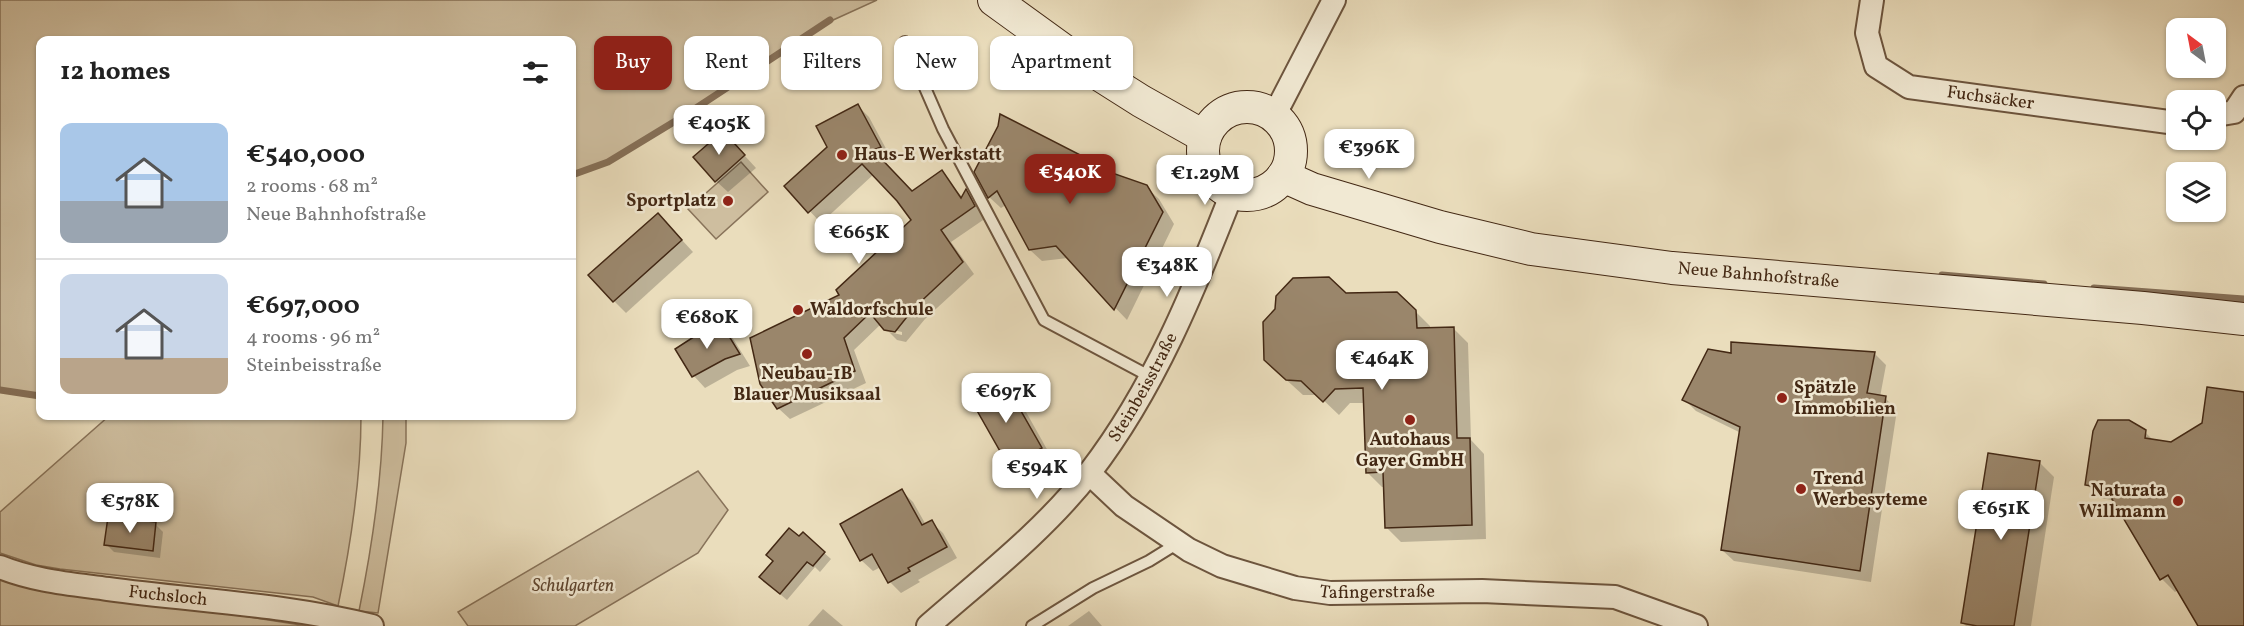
<!DOCTYPE html>
<html lang="en">
<head>
<meta charset="utf-8">
<style>
  body { margin:0; font-family:Vollkorn,serif; background:#f6f6f6; color:#222; height:100vh; display:flex; flex-direction:column; font-size:22px; white-space:nowrap }
  * { box-sizing:border-box; margin:0 }
  p { font-size:20px; color:#767676 }
  .icon { flex:none; width:33px; height:33px; fill:none; stroke:currentColor; stroke-width:2; stroke-linecap:round; stroke-linejoin:round }
  .map { position:relative; flex:1; overflow:hidden }
  .sheet { position:absolute; left:36px; top:36px; width:540px; height:384px; display:flex; flex-direction:column; background:#fff; border-radius:12px; box-shadow:0 2px 4px #0004 }
  .sheet>* { flex:none }
  .banner { position:absolute; left:594px; top:36px; width:570px; height:54px; display:flex; gap:12px }
  .needle { width:39px; rotate:328deg }
  .buttons { position:absolute; left:2166px; top:18px; display:grid; gap:12px }
  .buttons a { display:grid; place-items:center; width:60px; height:60px; border-radius:12px; background:#fff; box-shadow:0 2px 4px #0004; font-size:30px }
  .price { position:absolute; translate:-50% -51px; padding:0 14px; border-radius:12px; background:#fff; color:#222; font-size:20px; line-height:39px; filter:drop-shadow(0 2px 3px #0008) }
  .price::after { content:''; position:absolute; left:50%; top:36px; width:18px; height:14px; margin-left:-9px; background:inherit; clip-path:polygon(0 0,100% 0,50% 100%) }
  .price.active { background:#8f2418; color:#fff }
  ul { padding:0; list-style:none }
  li { display:flex; align-items:center; gap:18px; height:150px; padding:0 24px }
  li+li { border-top:2px solid #e0e0e0 }
  li span { display:grid; place-items:center; flex:none; width:168px; height:120px; border-radius:12px; color:#555 }
  li>.icon { margin-inline-start:auto }
  span .icon { width:72px; height:72px; fill:#fffc; stroke-width:1 }
  li b { font-size:26px }
  h2 { display:flex; justify-content:space-between; align-items:center; height:72px; padding:0 24px; font-size:26px }
  .chip { padding:0 21px; border-radius:12px; background:#fff; box-shadow:0 2px 4px #0004; font-size:21px; line-height:54px }
  .chip.active { background:#8f2418; color:#fff }
  .map>svg:first-child { display:block }
  .green { fill:#cebe9f; stroke:#88735a; stroke-width:1.5 }
  .shadow { fill:#0003 }
  .lines { fill:none; stroke-linecap:round; stroke-linejoin:round }
  .stream { stroke:#856f57; stroke-width:7 }
  .building { fill:#9a866b; stroke:#432814; stroke-width:1.5 }
  .lane-casing { stroke:#6d553e; stroke-width:14 }
  .street-casing { stroke:#6d553e; stroke-width:26 }
  .secondary-casing { stroke:#432814; stroke-width:34 }
  .lane { stroke:#f1e9d3; stroke-width:10 }
  .street { stroke:#f1e9d3; stroke-width:22 }
  .secondary { stroke:#f1e9d3; stroke-width:32 }
  .poi-dot { fill:#8f2418; stroke:#f1e9d3; stroke-width:2 }
  .labels { text-anchor:middle; dominant-baseline:central; stroke-width:5; stroke-linejoin:round; paint-order:stroke }
  .street-label { font-size:18px; fill:#432814; stroke:#f1e9d3 }
  .poi-label { font-size:18px; font-weight:bold; fill:#432814; stroke:#f1e9d3; text-anchor:start }
  .park-label { font-size:18px; font-style:italic; fill:#5f4630; stroke:#f1e9d3 }
</style>
</head>
<body>
<div class="map">
<svg width="2244" height="626" viewBox="0 0 2244 626">
  <rect width="100%" height="100%" fill="#eaddbc"/>
  <filter id="stains"><feTurbulence type="fractalNoise" baseFrequency=".00333" numOctaves="4"/><feColorMatrix values="0 0 0 0 .2 0 0 0 0 .09 0 0 0 0 .02 0 0 0 .5 -.17"/></filter>
  <radialGradient id="worn" r=".72"><stop offset=".6" stop-color="#630" stop-opacity="0"/><stop offset="1" stop-color="#630" stop-opacity=".3"/></radialGradient>
  <g class="green">
    <polygon points="0,0 877,0 831,21 608,163 572,176 572,40 40,40 40,395 0,389"/>
    <polygon points="741,162 768,192 716,239 688,209"/>
    <path d="M109,416H361C361,480 351,543 338,606L313,597L60,569L36,565L0,553V512Z"/>
    <path d="M383,416H406V443L378,613L359,611C372,547 382,482 383,416Z"/>
    <polygon points="698,471 728,510 698,553 575,626 468,626 458,612"/>
    <polygon points="0,578 307,626 0,626"/>
  </g>
  <g class="shadow">
    <polygon points="858,106 869,117 891,158 883,162 912,193 941,172 963,198 967,191 977,202 986,218 951,242 974,274 925,319 906,342 897,340 889,332 902,335 902,332 885,328 881,324 854,350 866,383 790,419 778,408 842,296 913,221 899,200 874,174 821,223 786,186 829,147"/>
    <polygon points="734,144 756,168 728,192 716,181"/>
    <polygon points="1091,162 1099,170 1146,187 1159,199 1174,224 1127,320 1068,258 1042,261 1030,250 1006,205 1001,208 989,197 976,172"/>
    <polygon points="669,226 693,252 626,313 614,301"/>
    <polygon points="1345,294 1415,311 1430,326 1430,329 1453,328 1468,343 1471,440 1484,454 1486,539 1401,542 1386,527 1385,487 1382,487 1367,472 1365,403 1350,403 1339,415 1318,395 1303,395 1281,375"/>
    <polygon points="720,325 732,337 750,366 737,370 705,388 694,376 677,349"/>
    <polygon points="1874,353 1886,365 1880,397 1885,398 1897,410 1871,582 1734,561 1722,550 1741,433 1696,411 1684,399 1733,354"/>
    <polygon points="1004,383 1016,394 1053,460 1022,478 1010,467 973,400"/>
    <polygon points="2244,393 2244,626 2200,626 2178,590 2175,592 2162,579 2117,506 2111,500 2101,498 2087,485 2145,432 2154,441 2171,443 2203,424"/>
    <polygon points="2039,462 2054,477 2031,626 1966,626 1963,623"/>
    <polygon points="902,491 913,502 926,525 931,522 943,533 957,558 918,580 920,582 901,593 890,582 881,567 873,571 861,560 842,525"/>
    <polygon points="155,524 163,532 160,558 114,552 106,544"/>
    <polygon points="803,534 831,559 820,572 815,567 787,600 768,584 775,561"/>
    <polygon points="823,609 843,626 808,626"/>
    <polygon points="1089,611 1102,626 1068,626"/>
  </g>
  <g class="lines">
    <g class="stream">
      <polyline points="572,175 608,162 687,114 830,20"/>
      <polyline points="1942,275 2044,284"/>
      <polyline points="2094,288 2244,299"/>
      <polyline points="0,390 40,396"/>
    </g>
  </g>
  <g class="building">
    <polygon points="858,104 881,147 873,150 912,191 942,170 961,198 966,189 975,206 941,230 963,262 914,308 895,332 884,330 870,313 844,338 855,371 777,409 760,384 750,338 839,295 836,290 911,220 897,201 862,164 808,213 784,186 827,147 816,126"/>
    <polygon points="1000,114 1092,161 1089,165 1147,185 1163,212 1114,310 1056,246 1029,250 997,191 988,198 974,172 998,126"/>
    <polygon points="723,131 745,155 715,182 693,157"/>
    <polygon points="658,213 682,240 613,302 588,275"/>
    <polygon points="1329,277 1346,293 1397,292 1416,310 1417,328 1454,327 1457,438 1470,438 1472,525 1385,528 1383,472 1366,473 1363,388 1335,389 1323,402 1301,381 1286,380 1264,360 1263,322 1275,309 1276,296 1293,278"/>
    <polygon points="721,323 740,354 725,359 692,377 675,349 706,329"/>
    <polygon points="1731,342 1875,352 1867,393 1886,396 1860,571 1721,550 1740,427 1682,400 1708,349 1731,353"/>
    <polygon points="1004,381 1042,448 1009,467 971,400"/>
    <polygon points="2207,387 2244,392 2244,626 2198,626 2168,575 2160,580 2109,494 2102,493 2102,488 2085,485 2093,431 2098,420 2129,420 2146,430 2145,438 2171,442 2202,423"/>
    <polygon points="1988,453 2040,461 2014,626 1977,626 1961,623"/>
    <polygon points="902,489 922,525 932,520 947,547 908,568 910,571 888,583 872,554 860,561 840,524"/>
    <polygon points="108,517 156,522 153,551 104,545"/>
    <polygon points="789,528 799,536 803,532 825,552 813,566 807,562 780,594 759,577 773,561 766,555"/>
  </g>
  <g class="lines">
    <g class="lane-casing">
      <g id="lane">
        <polyline points="905,42 943,129 1044,320 1151,377"/>
        <polyline points="1032,626 1093,588 1149,561 1178,543"/>
      </g>
    </g>
    <g class="street-casing">
      <g id="street">
        <path id="s1" d="M1872,0L1867,33L1876,66L1909,87L2176,123"/>
        <polyline points="2216,115 2234,112 2244,97"/>
        <polyline points="1274,116 1334,0"/>
        <path id="s2" d="M1089,473L1124,506L1189,550L1222,566L1295,588L1330,593L1482,591L1615,597L1696,626"/>
        <path id="s3" d="M0,567C34,581 72,584 108,589C196,601 286,604 372,626"/>
        <path id="s4" d="M928,626C984,577 1044,531 1090,472C1154,389 1194,290 1232,193"/>
      </g>
    </g>
    <g class="secondary-casing">
      <g id="secondary">
        <polyline points="994,0 1081,63 1141,101 1205,137"/>
        <circle cx="1247" cy="151" r="44"/>
        <path id="s5" d="M1283,176L1312,189L1440,227L1531,249L1672,268L2143,308L2244,319"/>
      </g>
    </g>
    <use href="#lane" class="lane"/>
    <use href="#street" class="street"/>
    <use href="#secondary" class="secondary"/>
  </g>
  <g class="poi-dot">
    <circle cx="842" cy="155" r="6"/>
    <circle cx="728" cy="201" r="6"/>
    <circle cx="798" cy="310" r="6"/>
    <circle cx="807" cy="354" r="6"/>
    <circle cx="1782" cy="398" r="6"/>
    <circle cx="1410" cy="420" r="6"/>
    <circle cx="1801" cy="489" r="6"/>
    <circle cx="2178" cy="501" r="6"/>
  </g>
  <g class="labels">
    <g class="street-label">
      <text stroke="none"><textPath href="#s1" startOffset="189">Fuchsäcker</textPath></text>
      <text stroke="none"><textPath href="#s5" startOffset="488">Neue Bahnhofstraße</textPath></text>
      <text stroke="none"><textPath href="#s4" startOffset="324">Steinbeisstraße</textPath></text>
      <text stroke="none"><textPath href="#s2" startOffset="322">Tafingerstraße</textPath></text>
      <text stroke="none"><textPath href="#s3" startOffset="171">Fuchsloch</textPath></text>
    </g>
    <g class="poi-label">
      <text x="854" y="155">Haus-E Werkstatt</text>
      <text x="716" y="201" text-anchor="end">Sportplatz</text>
      <text x="810" y="310">Waldorfschule</text>
      <text x="807" y="374" text-anchor="middle">Neubau-1B<tspan x="807" dy="21">Blauer Musiksaal</tspan></text>
      <text x="1794" y="388">Spätzle<tspan x="1794" dy="21">Immobilien</tspan></text>
      <text x="1410" y="440" text-anchor="middle">Autohaus<tspan x="1410" dy="21">Gayer GmbH</tspan></text>
      <text x="1813" y="479">Trend<tspan x="1813" dy="21">Werbesyteme</tspan></text>
      <text x="2166" y="491" text-anchor="end">Naturata<tspan x="2166" dy="21">Willmann</tspan></text>
    </g>
    <g class="park-label">
      <text x="573" y="586">Schulgarten</text>
    </g>
  </g>
  <rect width="100%" height="100%" filter="url(#stains)"/>
  <rect width="100%" height="100%" fill="url(#worn)"/>
</svg>
<div class="buttons">
<a><svg class="needle" viewBox="-14 -14 28 28"><path d="M0-13l5 13h-10z" fill="#e53935"/><path d="M0 13l5-13h-10z" fill="#767676"/></svg></a>
<a><svg class="icon" aria-label="locate" viewBox="0 0 24 24"><circle cx="12" cy="12" r="6"/><path d="M12 2v4M12 18v4M2 12h4M18 12h4"/></svg></a>
<a><svg class="icon" aria-label="layers" viewBox="0 0 24 24"><path d="M12 4l9 5-9 5-9-5zM3 14l9 5 9-5"/></svg></a>
</div>
<b class="price" style="left:719px;top:156px">€405K</b>
<b class="price" style="left:1369px;top:180px">€396K</b>
<b class="price active" style="left:1070px;top:205px">€540K</b>
<b class="price" style="left:1205px;top:206px">€1.29M</b>
<b class="price" style="left:859px;top:265px">€665K</b>
<b class="price" style="left:1167px;top:298px">€348K</b>
<b class="price" style="left:707px;top:350px">€680K</b>
<b class="price" style="left:1382px;top:391px">€464K</b>
<b class="price" style="left:1006px;top:424px">€697K</b>
<b class="price" style="left:1037px;top:500px">€594K</b>
<b class="price" style="left:130px;top:534px">€578K</b>
<b class="price" style="left:2001px;top:541px">€651K</b>
<div class="banner">
<a class="chip active">Buy</a>
<a class="chip">Rent</a>
<a class="chip">Filters</a>
<a class="chip">New</a>
<a class="chip">Apartment</a>
</div>
<section class="sheet">
<h2>12 homes<svg class="icon" aria-label="filters" viewBox="0 0 24 24"><path d="M4 7h16M4 17h16"/><circle cx="9" cy="7" r="2"/><circle cx="15" cy="17" r="2"/></svg></h2>
<ul>
<li><span style="background:linear-gradient(#a9c7e8 65%,#9aa5b1 0)"><svg class="icon" aria-label="home" viewBox="0 0 24 24"><path d="M3 11l9-7 9 7M6 9v11h12V9"/></svg></span><div><b>€540,000</b><p>2 rooms · 68 m²</p><p>Neue Bahnhofstraße</p></div></li>
<li><span style="background:linear-gradient(#c9d6e8 70%,#b9a48a 0)"><svg class="icon" aria-label="home" viewBox="0 0 24 24"><path d="M3 11l9-7 9 7M6 9v11h12V9"/></svg></span><div><b>€697,000</b><p>4 rooms · 96 m²</p><p>Steinbeisstraße</p></div></li>
</ul>
</section>
</div>
</body>
</html>
